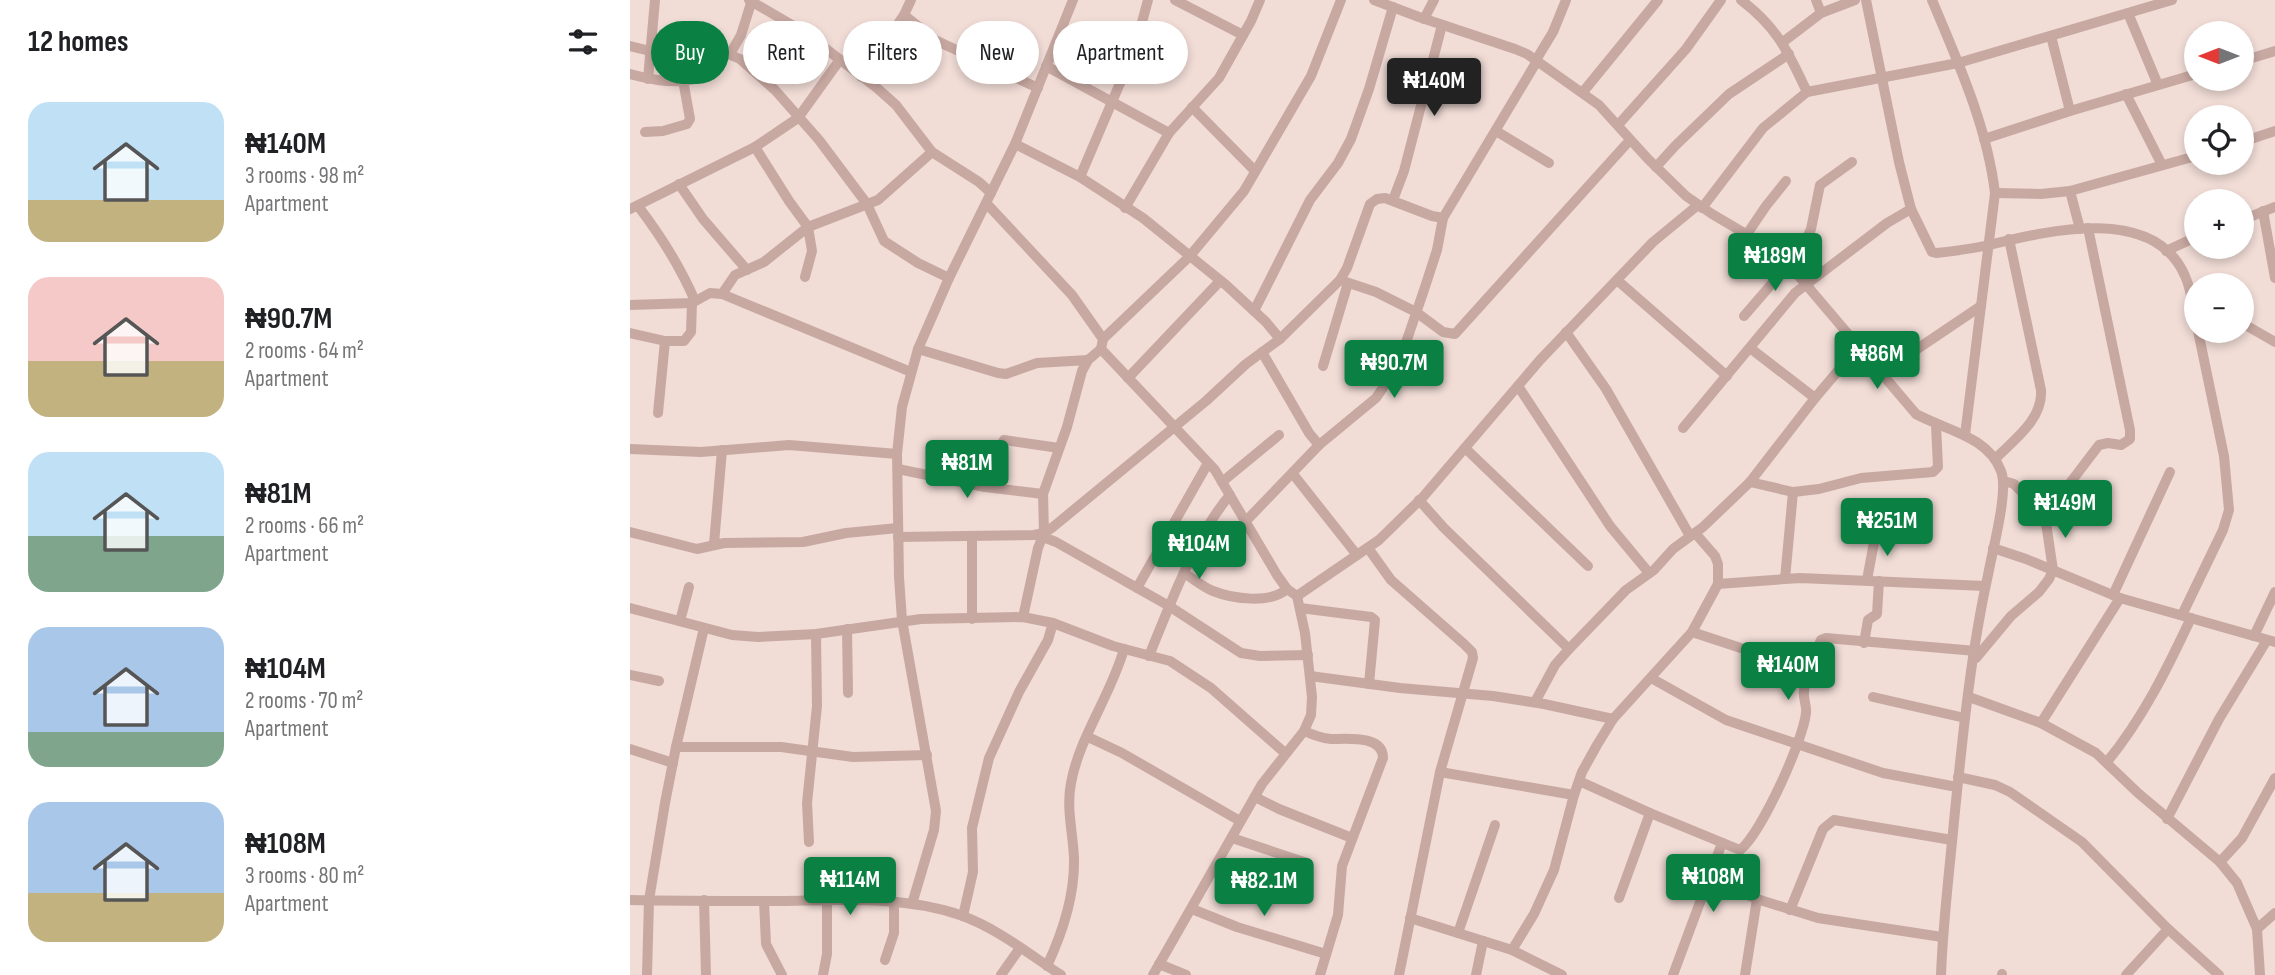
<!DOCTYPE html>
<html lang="en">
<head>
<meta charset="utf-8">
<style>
  body { margin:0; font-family:"Sofia Sans Condensed",sans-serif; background:#f6f6f6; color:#202124; height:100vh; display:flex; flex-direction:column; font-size:26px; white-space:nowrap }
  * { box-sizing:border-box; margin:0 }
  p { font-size:23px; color:#757577 }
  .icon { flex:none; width:38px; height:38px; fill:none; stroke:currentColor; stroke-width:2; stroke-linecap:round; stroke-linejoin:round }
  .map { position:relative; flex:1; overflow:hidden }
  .details { display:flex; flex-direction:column; background:#fff; width:630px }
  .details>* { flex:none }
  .banner { position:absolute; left:21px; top:21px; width:665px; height:63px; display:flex; gap:14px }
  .needle { width:46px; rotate:270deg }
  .fabs { position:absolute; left:1554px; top:21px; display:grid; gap:14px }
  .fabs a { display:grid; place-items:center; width:70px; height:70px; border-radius:50%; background:#fff; box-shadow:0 4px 10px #0003; font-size:35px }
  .price { position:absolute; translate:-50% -60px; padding:0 16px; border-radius:7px; background:#0b8043; color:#fff; font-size:23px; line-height:46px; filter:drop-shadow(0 2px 4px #0008) }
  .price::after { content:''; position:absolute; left:50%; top:42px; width:21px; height:16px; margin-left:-10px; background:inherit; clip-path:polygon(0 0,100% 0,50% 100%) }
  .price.selected { background:#222; color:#fff }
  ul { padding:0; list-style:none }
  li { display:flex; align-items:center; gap:21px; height:175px; padding:0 28px }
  li span { display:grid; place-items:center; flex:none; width:196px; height:140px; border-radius:21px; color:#555 }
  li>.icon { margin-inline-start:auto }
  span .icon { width:84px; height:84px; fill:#fffc; stroke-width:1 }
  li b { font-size:30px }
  h2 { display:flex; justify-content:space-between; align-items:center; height:84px; padding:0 28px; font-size:30px }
  .tag { padding:0 24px; border-radius:32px; background:#fff; box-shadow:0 4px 10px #0003; font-size:24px; line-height:63px }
  .tag.selected { background:#0b8043; color:#fff }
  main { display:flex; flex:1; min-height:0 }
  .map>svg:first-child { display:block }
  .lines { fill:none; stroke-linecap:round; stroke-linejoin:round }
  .minor { stroke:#c8a9a2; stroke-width:10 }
</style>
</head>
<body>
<main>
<section class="details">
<h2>12 homes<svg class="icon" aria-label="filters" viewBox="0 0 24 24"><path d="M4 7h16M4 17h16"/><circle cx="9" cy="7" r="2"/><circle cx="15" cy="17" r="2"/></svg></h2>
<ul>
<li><span style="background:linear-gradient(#bfe0f5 70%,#c2b280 0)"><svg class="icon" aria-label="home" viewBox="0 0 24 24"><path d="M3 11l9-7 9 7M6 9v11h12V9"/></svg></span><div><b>₦140M</b><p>3 rooms · 98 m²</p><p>Apartment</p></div></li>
<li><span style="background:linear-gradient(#f6c9c9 60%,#c2b280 0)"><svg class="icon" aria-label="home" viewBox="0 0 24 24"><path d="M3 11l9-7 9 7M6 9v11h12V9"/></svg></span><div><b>₦90.7M</b><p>2 rooms · 64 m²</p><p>Apartment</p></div></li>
<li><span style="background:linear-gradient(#bfe0f5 60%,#7fa58c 0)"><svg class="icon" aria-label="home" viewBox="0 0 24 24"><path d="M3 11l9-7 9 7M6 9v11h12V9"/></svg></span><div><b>₦81M</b><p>2 rooms · 66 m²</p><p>Apartment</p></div></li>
<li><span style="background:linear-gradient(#a9c7e8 75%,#7fa58c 0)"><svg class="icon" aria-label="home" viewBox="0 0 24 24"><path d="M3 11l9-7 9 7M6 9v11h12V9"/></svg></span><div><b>₦104M</b><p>2 rooms · 70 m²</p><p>Apartment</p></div></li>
<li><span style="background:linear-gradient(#a9c7e8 65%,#c2b280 0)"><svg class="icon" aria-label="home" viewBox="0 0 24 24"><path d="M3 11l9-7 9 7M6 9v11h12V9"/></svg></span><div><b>₦108M</b><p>3 rooms · 80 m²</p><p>Apartment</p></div></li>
</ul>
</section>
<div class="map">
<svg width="1645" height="975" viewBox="0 0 1645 975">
  <rect width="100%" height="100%" fill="#f1dcd6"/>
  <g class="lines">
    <g class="minor">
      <polyline points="119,0 174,32 247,88 266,105 302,152 349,182 361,193"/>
      <polyline points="545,0 613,35"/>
      <path d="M744,0L789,17L885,49L897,54L969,105L1018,159L1056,196L1082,214L1150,254L1286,414C1315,430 1358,436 1371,471C1379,491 1362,552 1358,575C1341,652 1333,733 1325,811C1320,866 1313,920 1311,975"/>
      <path d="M1111,0C1148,28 1158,52 1177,92"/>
      <polyline points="1186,0 1191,13"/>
      <path d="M1236,0L1269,162L1281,209L1302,252L1306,253C1324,251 1342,249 1359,245C1417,231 1524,204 1555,276C1562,291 1563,308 1566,323"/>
      <path d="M1302,0C1328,62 1357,126 1365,193L1335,435"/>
      <polyline points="1498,13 1528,85"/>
      <polyline points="274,15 305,40 408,88"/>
      <polyline points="794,19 804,0"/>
      <polyline points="1421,36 1440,111"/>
      <polyline points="1153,42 1191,13 1225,0"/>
      <polyline points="0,46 20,51 96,53 110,59 145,90 189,140 237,204 254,241 288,263 319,278"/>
      <polyline points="100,54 111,35 122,0"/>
      <polyline points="906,60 923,32 936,0"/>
      <polyline points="1612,61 1645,51"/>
      <polyline points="416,66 539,133"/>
      <path d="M0,74C22,80 56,87 77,74C85,69 90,61 96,53"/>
      <polyline points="231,77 274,15 281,0"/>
      <polyline points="18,79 25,0"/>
      <polyline points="953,92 1028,0"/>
      <polyline points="1496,94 1532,165"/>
      <polyline points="562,107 625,171"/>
      <polyline points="988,125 1056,49 1091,0"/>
      <polyline points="866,131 919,163"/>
      <polyline points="15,132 33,131 57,124 60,119 53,80"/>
      <polyline points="1354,139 1440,111 1566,74"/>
      <polyline points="1612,142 1645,131"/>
      <polyline points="385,144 450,177 513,218 596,285 636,322 650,339"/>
      <polyline points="125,147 159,201 178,227 182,251 175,277"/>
      <polyline points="1026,167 1045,146 1099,94 1159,54"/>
      <polyline points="450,177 505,48 518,0"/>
      <polyline points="49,184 73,219 117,270"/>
      <polyline points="1440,191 1450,229"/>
      <polyline points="1365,193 1411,194 1440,191 1566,156"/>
      <polyline points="763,200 774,171 812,25"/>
      <polyline points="357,204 442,295 473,339 471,349 585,470 647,575 657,589 667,596 675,633 682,697 681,715 674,731 632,784 523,975"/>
      <path d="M8,206C31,236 50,266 65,301"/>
      <polyline points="495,208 539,133 589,78 621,21 630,0"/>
      <polyline points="1072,208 1133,128 1177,92 1328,63 1542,0"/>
      <polyline points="0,209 125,147 168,118 209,61"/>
      <polyline points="1633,211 1645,278"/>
      <polyline points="1612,220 1645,207"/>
      <polyline points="1117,234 1136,206 1156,181"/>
      <polyline points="1536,251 1566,237"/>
      <polyline points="710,280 746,292 786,312 813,332 825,334 1000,140"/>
      <polyline points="987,280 1097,376"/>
      <polyline points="92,294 105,275 134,262 178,227 248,200 302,152"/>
      <polyline points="0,305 62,303 80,293 92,294 281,372"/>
      <polyline points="624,311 680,200 708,163 721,139 739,89 763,7"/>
      <polyline points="1114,316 1172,249 1181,229 1190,185 1222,162"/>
      <polyline points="1612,323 1645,342"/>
      <polyline points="936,332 976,389 1060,536"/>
      <polyline points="0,333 35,341 54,341 61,332 62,303"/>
      <polyline points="473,339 559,257 614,191 681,76 711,0"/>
      <polyline points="1120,348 1185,398"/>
      <polyline points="288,349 368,373 376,374 407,363 458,360"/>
      <polyline points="632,352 679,433 689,445"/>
      <polyline points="693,366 718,283"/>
      <polyline points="1253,372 1351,306"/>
      <polyline points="498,378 590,281"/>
      <polyline points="888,386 980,526 1019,573"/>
      <polyline points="28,413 35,341"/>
      <polyline points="1053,428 1165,293 1257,223 1281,209"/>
      <polyline points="835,448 958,566"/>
      <polyline points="0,449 71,452 159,445 267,454"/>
      <path d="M1365,459C1385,439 1413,419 1411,390L1379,239"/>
      <polyline points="268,469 355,487 413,494"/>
      <polyline points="663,474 727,555"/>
      <polyline points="592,482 649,435"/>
      <polyline points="1120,482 1163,492 1189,489 1231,478 1303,472 1308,467 1306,425"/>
      <polyline points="355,487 368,450 374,440 429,448"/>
      <polyline points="789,500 814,528 939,649"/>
      <polyline points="1415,516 1469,445 1478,443 1491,445 1500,439 1500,430 1458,228"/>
      <polyline points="615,522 689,445 746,398 761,376 771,357 794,290 807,250 813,218"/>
      <polyline points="0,532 67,549 94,543 173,542 216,533 268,528"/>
      <polyline points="268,537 404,535 414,533 423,527 576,401 616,364 650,339 710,280 717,268 740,204 747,199 755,198 802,216 813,218 907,61"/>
      <polyline points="413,537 426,542 539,606 611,653 630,656 678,655"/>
      <polyline points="84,544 92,450"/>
      <polyline points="738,548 761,580 834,644 842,652 843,658 810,772 769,975"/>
      <polyline points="1363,548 1396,559 1490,598 1645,642"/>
      <path d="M555,574C564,579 573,587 583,591C603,599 640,604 657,589"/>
      <polyline points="1155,579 1163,492"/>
      <polyline points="1237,580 1245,537 1253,522 1259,519"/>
      <polyline points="1088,584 1170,578 1355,586"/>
      <polyline points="507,588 578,463"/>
      <polyline points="1483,595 1540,472"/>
      <polyline points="667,596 749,540 793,497 910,360 1023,242 1068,205"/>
      <polyline points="0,608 102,635 128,637 186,634 291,619 393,617 423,623 483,646 540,661 581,688 655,753"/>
      <polyline points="670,608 741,617 745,620 739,684"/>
      <polyline points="1552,615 1593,530 1599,510 1594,456 1568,331"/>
      <polyline points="393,617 408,548 414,533 413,494 437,427 452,371 458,360 471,349"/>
      <polyline points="342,619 342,536"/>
      <polyline points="50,621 59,587"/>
      <polyline points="217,629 218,693"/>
      <polyline points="1062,632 1126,653 1179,668"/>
      <polyline points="1624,636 1645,592"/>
      <polyline points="1234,643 1238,620 1247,614 1249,581"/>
      <path d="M519,656C539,607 566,534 600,495"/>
      <polyline points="1346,658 1381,616 1409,592 1419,579 1423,570 1415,516 1384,484 1374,481"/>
      <polyline points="0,675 29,681"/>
      <polyline points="680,676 770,688 863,696 914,704 983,719"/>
      <polyline points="1021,678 1096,720 1253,773 1327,787"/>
      <polyline points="1243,697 1335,718"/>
      <polyline points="1339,697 1411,723 1466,753 1508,793 1590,862 1607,883 1627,929 1630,975"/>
      <polyline points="905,702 925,665 939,649 996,590 1024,570 1043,549 1073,527 1120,482 1185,398 1229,346"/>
      <polyline points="1411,723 1490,598"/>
      <path d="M674,731C683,735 691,738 701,739C718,739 753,735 753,758L712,866L708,915L690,975"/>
      <polyline points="458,737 492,753 610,821"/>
      <polyline points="46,747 151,747 223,757 297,755"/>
      <polyline points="0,749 43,763"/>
      <path d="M1477,762C1513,718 1537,669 1561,618"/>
      <polyline points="810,772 944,795"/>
      <polyline points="1328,777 1365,785 1380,792 1452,842 1538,929 1589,975"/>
      <path d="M949,781L1020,813L1110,850C1131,834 1173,741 1176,713C1177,706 1173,699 1174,692C1175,674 1184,657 1191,640L1196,638L1346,651"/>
      <polyline points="625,797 649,809 722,838"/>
      <polyline points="1537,819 1589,719 1637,640"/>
      <polyline points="602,838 677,863"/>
      <polyline points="179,842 177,803 187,706 186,634"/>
      <polyline points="1590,862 1612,838 1645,778"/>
      <polyline points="1079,878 1127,899 1188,918 1312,937"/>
      <polyline points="989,898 1020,813"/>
      <path d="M0,900C52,901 103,901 155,901C213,900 275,896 330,915C367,928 399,954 431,975"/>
      <polyline points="74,900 76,975"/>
      <polyline points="134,901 136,944 152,975"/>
      <polyline points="282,904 304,830 306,811 272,620 269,577 267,454 272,407 288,349 319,278 385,144 443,0"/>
      <polyline points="562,909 607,927 696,954"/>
      <polyline points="1160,910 1193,829 1204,820 1322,840"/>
      <polyline points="333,916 343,872 342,828 359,758 389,692 418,640 423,623"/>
      <polyline points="780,918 882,950 932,975"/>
      <polyline points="1627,929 1645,913"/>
      <polyline points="828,933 865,825"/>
      <polyline points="882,950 904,914 924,870 944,795 952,772 967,745 983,719 1062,632 1088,584 1088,564 1085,556 1065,533"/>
      <polyline points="255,960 264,933 264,902"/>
      <polyline points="529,964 556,975"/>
      <path d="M417,966C433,932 445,896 444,858C443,833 436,808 441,783C449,738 481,695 494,649"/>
      <polyline points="17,975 19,900 35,803 46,747 74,628"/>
      <polyline points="193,975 197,954 197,900"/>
      <polyline points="371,975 390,948"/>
      <polyline points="846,975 853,941"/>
      <polyline points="1043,975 1092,843"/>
      <polyline points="1115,975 1127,899"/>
      <polyline points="1372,975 1372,974"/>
      <polyline points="1496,975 1538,929"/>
    </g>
  </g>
</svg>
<div class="fabs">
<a><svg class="needle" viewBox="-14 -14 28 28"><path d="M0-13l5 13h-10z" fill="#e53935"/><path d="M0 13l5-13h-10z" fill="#757577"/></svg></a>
<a><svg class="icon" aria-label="locate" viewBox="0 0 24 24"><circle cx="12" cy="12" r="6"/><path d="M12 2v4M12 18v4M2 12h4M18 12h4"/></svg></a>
<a>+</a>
<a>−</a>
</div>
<b class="price selected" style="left:804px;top:118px">₦140M</b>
<b class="price" style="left:1145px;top:293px">₦189M</b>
<b class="price" style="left:1247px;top:391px">₦86M</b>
<b class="price" style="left:764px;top:400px">₦90.7M</b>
<b class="price" style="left:337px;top:500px">₦81M</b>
<b class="price" style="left:1435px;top:540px">₦149M</b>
<b class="price" style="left:1257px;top:558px">₦251M</b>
<b class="price" style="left:569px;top:581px">₦104M</b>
<b class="price" style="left:1158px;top:702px">₦140M</b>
<b class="price" style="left:1083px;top:914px">₦108M</b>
<b class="price" style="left:220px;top:917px">₦114M</b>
<b class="price" style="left:634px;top:918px">₦82.1M</b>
<div class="banner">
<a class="tag selected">Buy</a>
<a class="tag">Rent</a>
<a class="tag">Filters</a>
<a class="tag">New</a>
<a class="tag">Apartment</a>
</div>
</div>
</main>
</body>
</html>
